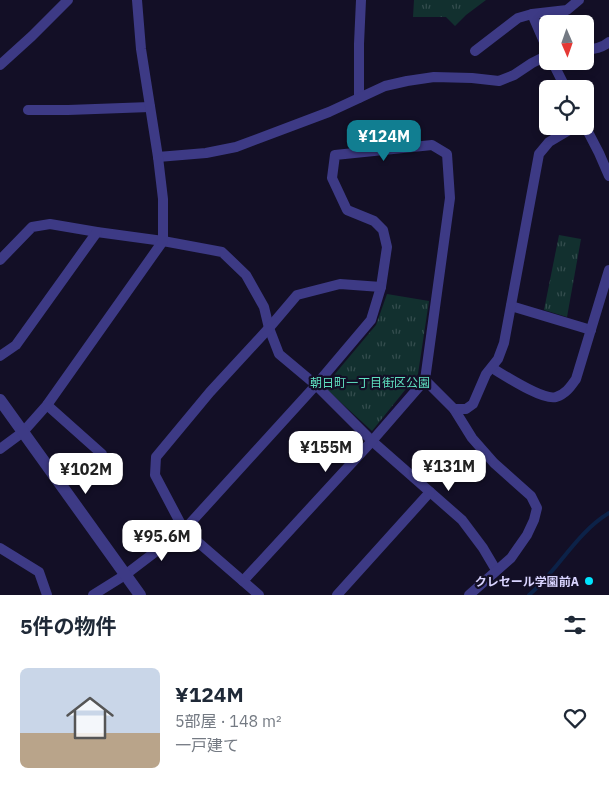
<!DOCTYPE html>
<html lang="ja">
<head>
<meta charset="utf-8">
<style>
  body { margin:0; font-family:"IBM Plex Sans","Noto Sans JP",sans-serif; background:#f6f6f7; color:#1f2937; height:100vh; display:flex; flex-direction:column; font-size:19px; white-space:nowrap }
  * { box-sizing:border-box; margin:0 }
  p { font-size:16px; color:#747a83 }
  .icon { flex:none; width:28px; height:28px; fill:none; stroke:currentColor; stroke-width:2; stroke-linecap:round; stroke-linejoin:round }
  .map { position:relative; height:595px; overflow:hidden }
  .drawer { display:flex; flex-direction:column; background:#fff; flex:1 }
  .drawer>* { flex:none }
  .needle { width:32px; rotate:178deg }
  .buttons { position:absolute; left:539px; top:15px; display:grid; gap:10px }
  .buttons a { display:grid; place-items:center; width:55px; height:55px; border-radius:8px; background:#fff; box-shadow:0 2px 8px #0003; font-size:25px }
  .price { position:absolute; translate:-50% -42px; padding:0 11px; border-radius:10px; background:#fff; color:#222; font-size:16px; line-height:32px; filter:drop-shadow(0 1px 2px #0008) }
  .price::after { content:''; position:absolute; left:50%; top:30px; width:15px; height:11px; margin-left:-8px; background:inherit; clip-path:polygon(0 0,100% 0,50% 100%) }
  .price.active { background:#117e91; color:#fff }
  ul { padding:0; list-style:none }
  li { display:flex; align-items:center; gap:15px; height:125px; padding:0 20px }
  li span { display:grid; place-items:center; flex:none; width:140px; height:100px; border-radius:8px; color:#555 }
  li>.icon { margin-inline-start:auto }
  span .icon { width:60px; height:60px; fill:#fffc; stroke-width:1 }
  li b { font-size:21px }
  h2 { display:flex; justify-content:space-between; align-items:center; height:60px; padding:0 20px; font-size:21px }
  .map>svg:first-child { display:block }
  .park { fill:url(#park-tufts) }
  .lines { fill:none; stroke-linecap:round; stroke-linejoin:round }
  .stream { stroke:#0c2248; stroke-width:4 }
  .minor { stroke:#3d3a85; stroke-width:10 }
  .tertiary { stroke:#3d3a85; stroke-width:12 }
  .poi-dot { fill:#00e5ff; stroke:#130f26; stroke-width:2 }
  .labels { text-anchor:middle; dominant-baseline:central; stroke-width:4.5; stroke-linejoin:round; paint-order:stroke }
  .park-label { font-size:12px; fill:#5fe0c0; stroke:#130f26 }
  .poi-label { font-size:12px; font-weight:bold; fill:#d9d4ff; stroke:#130f26; text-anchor:end }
</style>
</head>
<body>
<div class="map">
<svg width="609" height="595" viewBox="0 0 609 595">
  <defs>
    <pattern id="park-tufts" width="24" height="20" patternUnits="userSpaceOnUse" patternTransform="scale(1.25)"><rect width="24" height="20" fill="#12302f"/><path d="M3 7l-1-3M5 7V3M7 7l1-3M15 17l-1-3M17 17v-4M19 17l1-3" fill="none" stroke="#344d4e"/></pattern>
  </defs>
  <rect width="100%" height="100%" fill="#130f26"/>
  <g class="park">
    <polygon points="414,0 486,0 466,15 455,26 446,17 413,17"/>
    <polygon points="559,235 581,239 567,317 544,310"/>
    <polygon points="387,294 429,301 418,374 372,431 324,387 376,325"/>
  </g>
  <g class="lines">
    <path class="stream" d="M529,595C558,570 576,533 609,513"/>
    <g class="minor">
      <path d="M585,50C594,49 602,48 609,42"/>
      <polyline points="475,51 518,18 532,14"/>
      <polyline points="548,51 532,14 567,10 579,0"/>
      <polyline points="552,61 566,89"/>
      <polyline points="0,65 32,36 68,0"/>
      <polyline points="359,98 359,44 361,0"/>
      <polyline points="28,110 68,110 150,107"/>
      <polyline points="585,126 599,153 609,176"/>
      <polyline points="158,157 206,153 236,147 329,112 385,86 407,81 434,77 472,78 499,81 514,75 532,63 548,55"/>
      <polyline points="0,260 32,227 50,224 97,232 163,241 222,252 246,275 264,307 269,328 279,354 316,385 372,441 462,520 483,548 496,570"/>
      <polyline points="511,306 591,330"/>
      <polyline points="0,356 16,345 97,232"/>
      <path d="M492,368C504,375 543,401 556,397C566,394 571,386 576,379L609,270"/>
      <polyline points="425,380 454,409 472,438 494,463 531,496 537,508 534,520 527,535 511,558 469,595"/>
      <polyline points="47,405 102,454"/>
      <polyline points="454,409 466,409 473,404 486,374 498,359 504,343 539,154 549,142 576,126"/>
      <polyline points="0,449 23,432 47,405 163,241 163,199 158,157 141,49 137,0"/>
      <polyline points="0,548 39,572 47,595"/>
      <polyline points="93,595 125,575 184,530 316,385 371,320 381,287 387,247 383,230 374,221 347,210 332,178 335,155 432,145 447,154 450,198 425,380 372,441 243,581"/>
      <polyline points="259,595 184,530 155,475 156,457 210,392 269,328 297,295 340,284 381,287"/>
      <polyline points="337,595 430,492"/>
    </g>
    <polyline class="tertiary" points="0,400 140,595"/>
  </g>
  <circle class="poi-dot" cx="589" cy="581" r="5"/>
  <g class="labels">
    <g class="park-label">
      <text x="370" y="382">朝日町一丁目街区公園</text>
    </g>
    <g class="poi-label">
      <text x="579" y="581">クレセール学園前A</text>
    </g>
  </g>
</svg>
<div class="buttons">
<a><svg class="needle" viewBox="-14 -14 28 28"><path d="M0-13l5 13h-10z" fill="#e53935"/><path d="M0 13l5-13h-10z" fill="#747a83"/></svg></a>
<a><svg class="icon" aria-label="locate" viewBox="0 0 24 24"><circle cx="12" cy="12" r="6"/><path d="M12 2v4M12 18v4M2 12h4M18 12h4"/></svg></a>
</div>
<b class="price active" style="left:384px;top:162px">¥124M</b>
<b class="price" style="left:326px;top:473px">¥155M</b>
<b class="price" style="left:449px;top:492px">¥131M</b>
<b class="price" style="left:86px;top:495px">¥102M</b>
<b class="price" style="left:162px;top:562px">¥95.6M</b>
</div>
<section class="drawer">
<h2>5件の物件<svg class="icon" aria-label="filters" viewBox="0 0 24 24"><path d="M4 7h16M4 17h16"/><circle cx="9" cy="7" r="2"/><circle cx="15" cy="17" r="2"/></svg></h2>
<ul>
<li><span style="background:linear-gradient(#c9d6e8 65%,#b9a48a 0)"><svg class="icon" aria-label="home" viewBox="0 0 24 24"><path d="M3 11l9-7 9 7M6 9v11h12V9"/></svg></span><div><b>¥124M</b><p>5部屋 · 148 m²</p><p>一戸建て</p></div><svg class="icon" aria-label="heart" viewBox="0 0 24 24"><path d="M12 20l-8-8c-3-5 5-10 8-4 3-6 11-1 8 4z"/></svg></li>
</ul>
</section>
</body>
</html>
